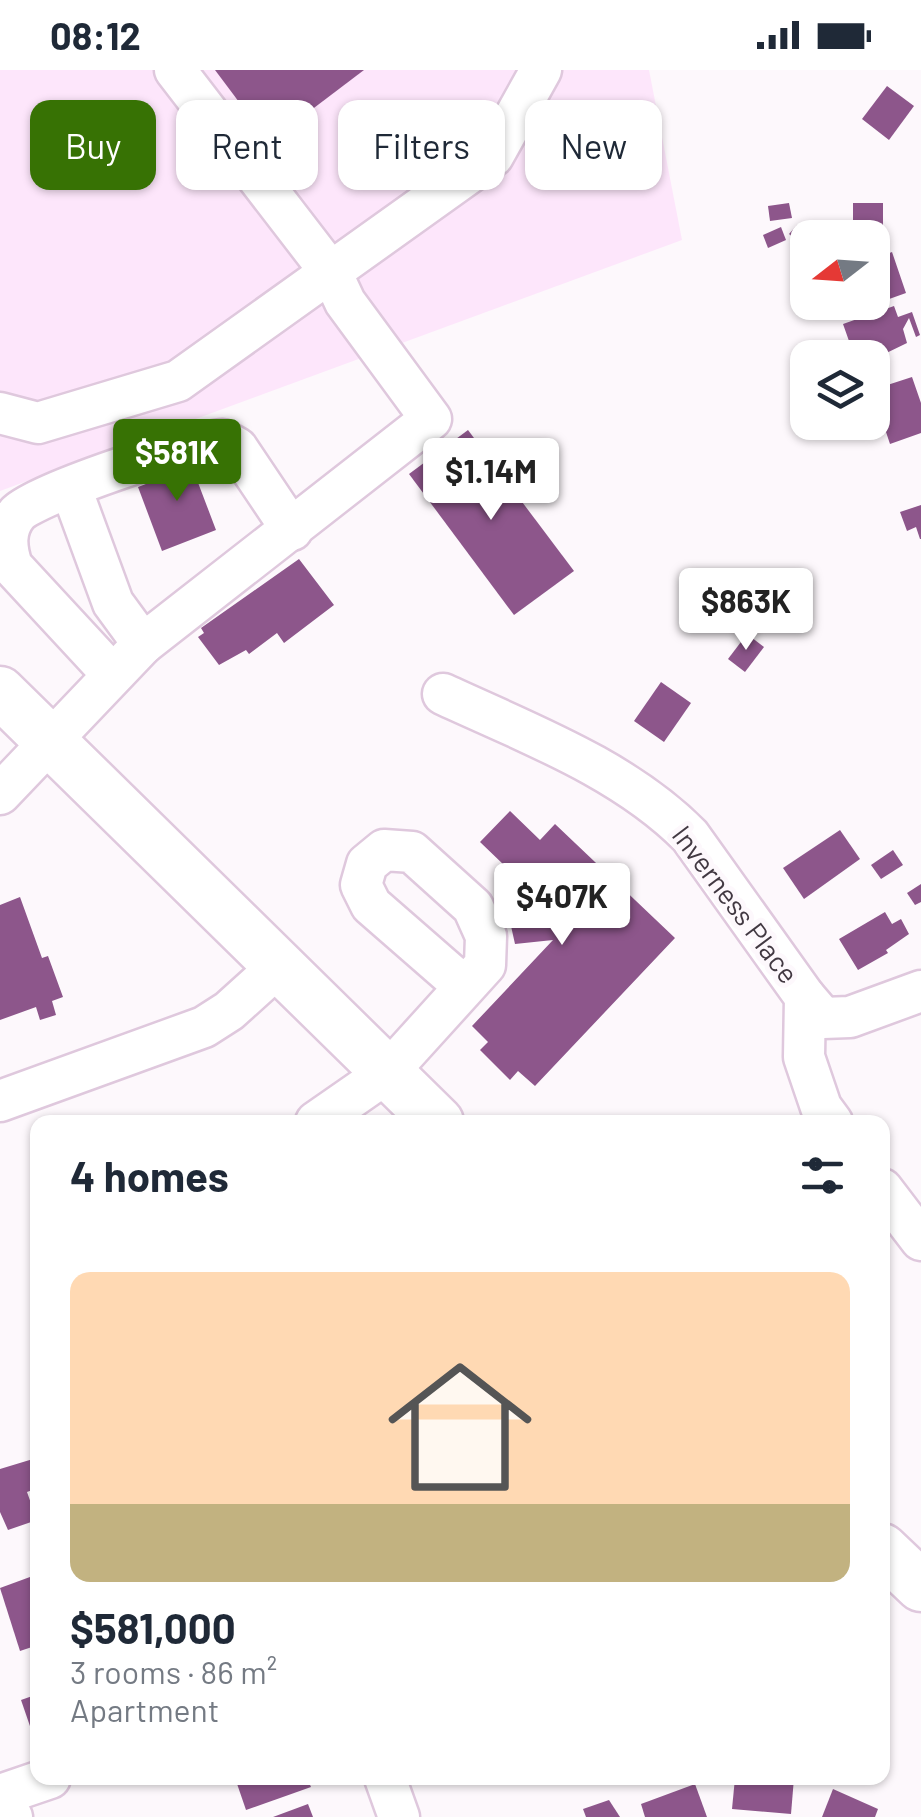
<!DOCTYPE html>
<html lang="en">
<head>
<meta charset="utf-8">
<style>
  body { margin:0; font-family:Barlow,sans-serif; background:#f6f6f7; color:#1f2937; height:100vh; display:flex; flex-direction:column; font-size:38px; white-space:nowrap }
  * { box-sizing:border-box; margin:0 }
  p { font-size:32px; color:#747a83 }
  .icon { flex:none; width:55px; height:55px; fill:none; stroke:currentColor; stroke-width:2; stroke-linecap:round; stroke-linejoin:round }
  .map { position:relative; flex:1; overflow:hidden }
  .drawer { position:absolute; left:30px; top:1045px; width:860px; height:670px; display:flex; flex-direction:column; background:#fff; border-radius:20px; box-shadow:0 2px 8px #0004 }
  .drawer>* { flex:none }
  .hud { position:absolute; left:30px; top:30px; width:862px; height:90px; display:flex; gap:20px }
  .needle { width:65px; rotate:253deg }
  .buttons { position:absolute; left:790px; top:150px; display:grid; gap:20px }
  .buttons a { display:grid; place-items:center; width:100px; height:100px; border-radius:20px; background:#fff; box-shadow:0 2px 8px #0004; font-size:50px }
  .price { position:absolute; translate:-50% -85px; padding:0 22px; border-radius:10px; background:#fff; color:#222; font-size:32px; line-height:65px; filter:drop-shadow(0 2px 5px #0008) }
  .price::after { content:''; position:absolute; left:50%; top:60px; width:30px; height:22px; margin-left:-15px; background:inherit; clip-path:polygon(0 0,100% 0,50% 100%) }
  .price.on { background:#377204; color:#fff }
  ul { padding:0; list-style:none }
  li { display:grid; align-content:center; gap:20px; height:530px; padding:0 40px }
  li+li { border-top:2px solid #e0e1e3 }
  li span { display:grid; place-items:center; height:310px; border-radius:20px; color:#555 }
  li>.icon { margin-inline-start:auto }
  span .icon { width:180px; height:180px; fill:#fffc; stroke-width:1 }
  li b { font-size:42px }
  h2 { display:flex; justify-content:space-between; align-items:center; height:120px; padding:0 40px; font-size:42px }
  .pill { padding:0 35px; border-radius:20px; background:#fff; box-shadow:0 2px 8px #0004; font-size:35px; line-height:90px }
  .pill.on { background:#377204; color:#fff }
  .status { display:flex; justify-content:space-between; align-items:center; height:70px; padding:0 50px; background:#fff; direction:ltr }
  .status svg { height:28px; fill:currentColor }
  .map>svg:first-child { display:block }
  .built { fill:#fde6fb }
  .building { fill:#8d568b }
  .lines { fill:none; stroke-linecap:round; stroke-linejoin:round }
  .minor-casing { stroke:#dfc8dd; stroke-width:45 }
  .major-casing { stroke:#dfc8dd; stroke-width:55 }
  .minor { stroke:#fff; stroke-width:40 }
  .major { stroke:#fff; stroke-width:50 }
  .labels { text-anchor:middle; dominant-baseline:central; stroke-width:10; stroke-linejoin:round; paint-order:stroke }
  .street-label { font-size:28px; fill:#423942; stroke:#fdf8fc }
</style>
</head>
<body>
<div class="status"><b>08:12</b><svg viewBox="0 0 49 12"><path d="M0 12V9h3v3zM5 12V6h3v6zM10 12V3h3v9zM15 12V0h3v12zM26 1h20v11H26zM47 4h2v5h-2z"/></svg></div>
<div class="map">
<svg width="921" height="1747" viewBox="0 0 921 1747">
  <rect width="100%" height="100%" fill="#fdf8fc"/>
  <polygon class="built" points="0,0 649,0 682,170 0,421"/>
  <g class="building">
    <polygon points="215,0 364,0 269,72"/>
    <polygon points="887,16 914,36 889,70 862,49"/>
    <polygon points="789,133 792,148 770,151 768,136"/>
    <polygon points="853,133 883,133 883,160 853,161"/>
    <polygon points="797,155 812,168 804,177 789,164"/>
    <polygon points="781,157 786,170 768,178 763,165"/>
    <polygon points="846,159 852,168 829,168 832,163"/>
    <polygon points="878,173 882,186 892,182 906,223 878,233 872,220 872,175"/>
    <polygon points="894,236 898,247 912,242 920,265 916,267 909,248 903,259 907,273 872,290 855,288 843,254"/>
    <polygon points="912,307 921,333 921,363 890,374 884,356 862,363 858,352 872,352 872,320"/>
    <polygon points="468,360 574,501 514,545 409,404"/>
    <polygon points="186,381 216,460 162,481 138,417 164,407 159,391"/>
    <polygon points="921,435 921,469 920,469 916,457 907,461 900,442"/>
    <polygon points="299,489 334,535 284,573 277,563 249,584 246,580 219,595 198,567 204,563 201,558"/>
    <polygon points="747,564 764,577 745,602 728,589"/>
    <polygon points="661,612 691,633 664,672 634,651"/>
    <polygon points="510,741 540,770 555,754 675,868 535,1016 518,1001 510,1010 480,980 488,972 472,956 553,870 515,874 511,856 534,853 497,817 501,813 495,807 505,796 480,772"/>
    <polygon points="840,760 860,789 804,829 783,798"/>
    <polygon points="893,780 903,795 881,809 871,795"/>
    <polygon points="921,814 921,832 915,835 907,823"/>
    <polygon points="20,827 42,888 48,886 63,927 52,931 56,945 40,950 36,937 0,950 0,835"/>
    <polygon points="885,842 892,854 901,849 909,864 886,880 888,883 858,900 839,869"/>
    <polygon points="33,1389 38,1418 27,1422 37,1450 8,1460 0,1442 0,1399"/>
    <polygon points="30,1507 38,1526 38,1575 20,1581 0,1518"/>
    <polygon points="38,1624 38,1660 32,1662 21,1630"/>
    <polygon points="235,1708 307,1708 311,1717 246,1740"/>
    <polygon points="735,1708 794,1708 791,1744 732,1739"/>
    <polygon points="695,1714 707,1747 645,1747 641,1734"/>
    <polygon points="833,1719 878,1739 875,1747 822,1747"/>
    <polygon points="609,1730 620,1747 586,1747 583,1739"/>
    <polygon points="308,1734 313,1747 273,1747"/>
  </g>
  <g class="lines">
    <g class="minor-casing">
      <g id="minor">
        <polyline points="0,343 38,353 178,311 493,86 541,0"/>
        <polyline points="76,432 113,533 143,574"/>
        <path d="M112,604L12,496C6,478 4,460 17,444C34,424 195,371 223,370L237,378L292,460"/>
        <path d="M443,624C527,663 624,699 690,766L805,927L804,987L821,1037L832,1052"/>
        <polyline points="0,724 143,574 431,349 345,232 332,204 175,0"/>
        <polyline points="805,927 823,948 850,947 921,921"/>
        <polyline points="0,1031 204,957 229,941 280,895"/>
        <polyline points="316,1052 388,1002 485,895 486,866 473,837 412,782 384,780 367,794 361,815 371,835 465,917"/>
        <polyline points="882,1119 921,1170"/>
        <polyline points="385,1708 399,1747"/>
        <polyline points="12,1747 0,1725 50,1708"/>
      </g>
    </g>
    <g class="major-casing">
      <g id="major">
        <polyline points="0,622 438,1052"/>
        <polyline points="882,1479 921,1516"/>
      </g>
    </g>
    <use href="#minor" class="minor"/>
    <use href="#major" class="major"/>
  </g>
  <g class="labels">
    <g class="street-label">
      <text transform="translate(736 834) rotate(53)">Inverness Place</text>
    </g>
  </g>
</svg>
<div class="buttons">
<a><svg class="needle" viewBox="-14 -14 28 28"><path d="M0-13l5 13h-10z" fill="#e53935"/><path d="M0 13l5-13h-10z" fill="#747a83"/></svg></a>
<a><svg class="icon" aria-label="layers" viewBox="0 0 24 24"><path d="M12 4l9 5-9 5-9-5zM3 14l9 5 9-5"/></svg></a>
</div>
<b class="price on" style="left:177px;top:434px">$581K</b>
<b class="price" style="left:491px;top:453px">$1.14M</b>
<b class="price" style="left:746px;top:583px">$863K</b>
<b class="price" style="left:562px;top:878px">$407K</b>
<div class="hud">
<a class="pill on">Buy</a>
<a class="pill">Rent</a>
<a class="pill">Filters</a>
<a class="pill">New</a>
</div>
<section class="drawer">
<h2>4 homes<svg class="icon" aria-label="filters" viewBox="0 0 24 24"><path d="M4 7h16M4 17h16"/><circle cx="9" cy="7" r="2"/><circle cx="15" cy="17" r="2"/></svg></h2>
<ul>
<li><span style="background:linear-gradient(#ffd9b3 75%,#c2b280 0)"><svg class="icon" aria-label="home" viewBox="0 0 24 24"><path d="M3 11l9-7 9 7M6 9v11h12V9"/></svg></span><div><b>$581,000</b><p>3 rooms · 86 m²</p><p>Apartment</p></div></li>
</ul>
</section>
</div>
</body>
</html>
